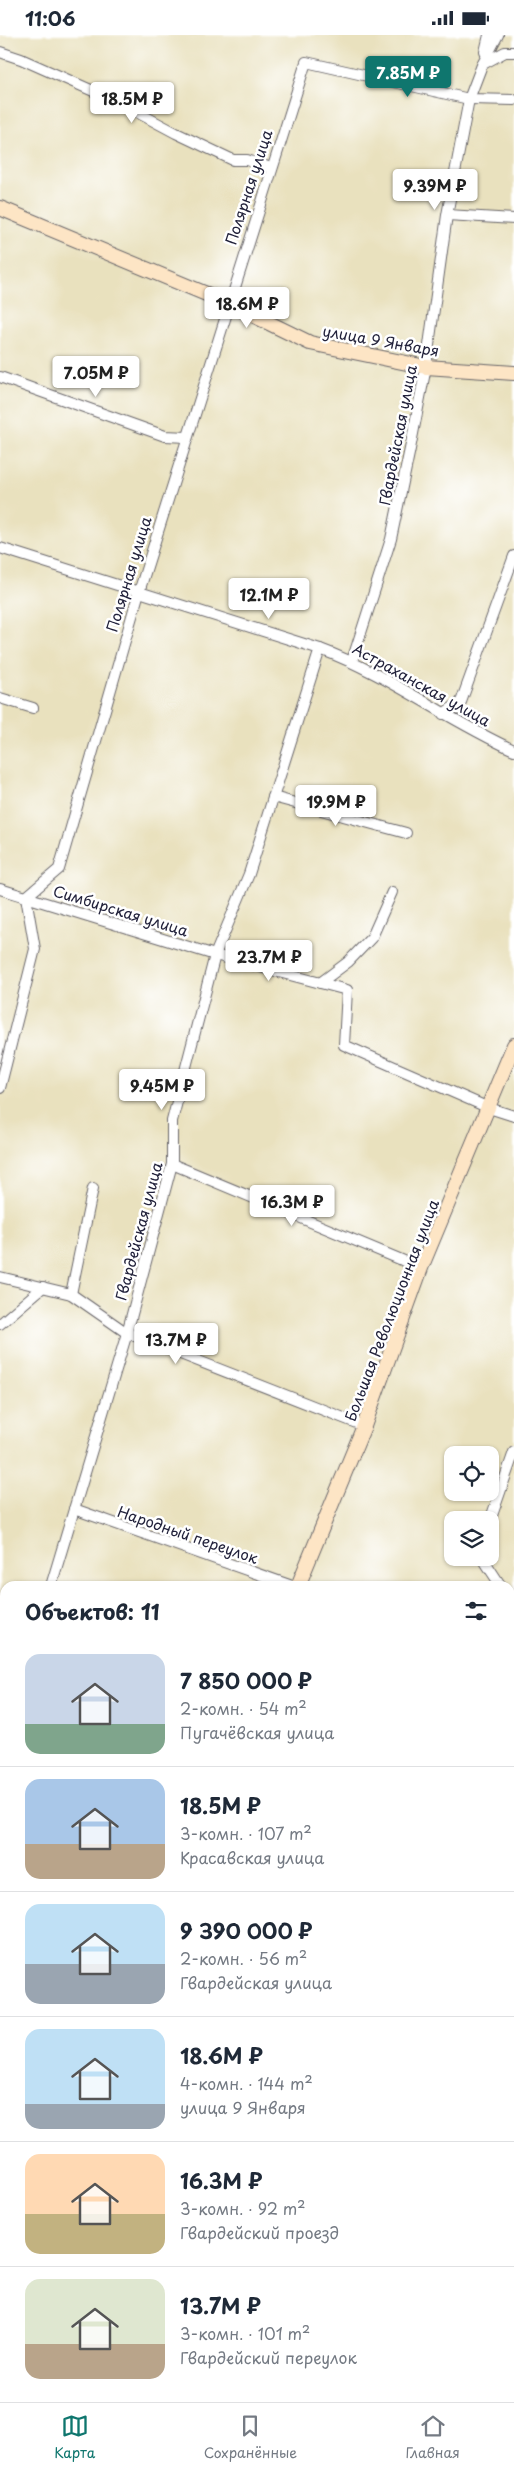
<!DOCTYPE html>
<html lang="ru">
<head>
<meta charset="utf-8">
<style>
  body { margin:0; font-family:"Playpen Sans",sans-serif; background:#f6f6f7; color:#1f2937; height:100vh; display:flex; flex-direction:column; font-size:19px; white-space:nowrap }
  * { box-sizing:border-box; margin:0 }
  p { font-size:16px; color:#747a83 }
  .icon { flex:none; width:28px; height:28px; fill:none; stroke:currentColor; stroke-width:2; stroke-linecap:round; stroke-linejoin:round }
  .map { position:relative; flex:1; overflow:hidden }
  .details { position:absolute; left:0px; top:1546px; width:515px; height:821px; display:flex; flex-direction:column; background:#fff; border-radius:15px 15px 0 0; box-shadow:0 1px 4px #0004 }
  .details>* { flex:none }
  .controls { position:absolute; left:444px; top:1411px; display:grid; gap:10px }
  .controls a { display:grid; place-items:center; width:55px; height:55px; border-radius:10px; background:#fff; box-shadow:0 1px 4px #0004; font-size:25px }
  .price { position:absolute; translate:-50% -42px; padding:0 11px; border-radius:5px; background:#fff; color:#222; font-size:16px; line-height:32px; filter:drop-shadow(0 1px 2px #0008) }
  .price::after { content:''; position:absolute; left:50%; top:30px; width:15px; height:11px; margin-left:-8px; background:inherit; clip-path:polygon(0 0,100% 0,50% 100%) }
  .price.on { background:#0f766e; color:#fff }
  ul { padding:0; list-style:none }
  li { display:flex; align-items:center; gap:15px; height:125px; padding:0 25px }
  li+li { border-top:1px solid #e0e1e3 }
  li span { display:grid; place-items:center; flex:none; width:140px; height:100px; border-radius:15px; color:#555 }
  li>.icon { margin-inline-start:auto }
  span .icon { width:60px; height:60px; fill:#fffc; stroke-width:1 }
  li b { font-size:21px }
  h2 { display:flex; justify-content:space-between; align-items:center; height:60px; padding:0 25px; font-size:21px }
  .status { display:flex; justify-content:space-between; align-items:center; height:35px; padding:0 25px; background:#fff; direction:ltr }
  .status svg { height:14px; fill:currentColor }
  .menu { display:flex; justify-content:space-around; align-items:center; height:70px; border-top:1px solid #e0e1e3; background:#fff; font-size:14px; color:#747a83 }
  .menu a { display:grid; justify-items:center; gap:2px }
  .menu .on { color:#0f766e }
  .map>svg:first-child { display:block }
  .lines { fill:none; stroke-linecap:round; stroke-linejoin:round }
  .street-casing { stroke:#686569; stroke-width:12 }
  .secondary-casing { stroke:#686569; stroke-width:16 }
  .street { stroke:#fff; stroke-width:10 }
  .secondary { stroke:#fde5c5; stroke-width:14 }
  .labels { text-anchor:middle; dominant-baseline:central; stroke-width:5; stroke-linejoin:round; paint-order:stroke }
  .street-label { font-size:15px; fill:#22223b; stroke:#fff }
</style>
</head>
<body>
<div class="status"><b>11:06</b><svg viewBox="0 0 49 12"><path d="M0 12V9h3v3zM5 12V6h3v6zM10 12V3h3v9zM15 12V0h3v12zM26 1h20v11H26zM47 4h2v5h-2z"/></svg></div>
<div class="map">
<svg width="514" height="2367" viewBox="0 0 514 2367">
  <rect width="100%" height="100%" fill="#fff"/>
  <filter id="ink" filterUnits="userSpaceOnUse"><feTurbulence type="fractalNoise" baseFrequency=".02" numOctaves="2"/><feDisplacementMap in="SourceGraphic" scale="10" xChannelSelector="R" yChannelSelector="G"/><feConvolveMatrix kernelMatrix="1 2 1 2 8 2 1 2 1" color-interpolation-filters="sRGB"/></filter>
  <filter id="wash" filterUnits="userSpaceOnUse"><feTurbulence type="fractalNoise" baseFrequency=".0096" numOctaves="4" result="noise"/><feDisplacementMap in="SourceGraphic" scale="20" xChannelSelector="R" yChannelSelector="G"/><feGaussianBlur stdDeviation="1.12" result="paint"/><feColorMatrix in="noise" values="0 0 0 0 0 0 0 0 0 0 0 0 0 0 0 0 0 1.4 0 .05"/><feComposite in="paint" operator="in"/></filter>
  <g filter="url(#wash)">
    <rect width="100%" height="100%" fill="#e9e1be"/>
  </g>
  <g filter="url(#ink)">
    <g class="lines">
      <g class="street-casing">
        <g id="street">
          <polyline points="0,17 21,24 118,67 176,98 233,125 247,125 271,133"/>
          <polyline points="485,17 489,0"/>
          <polyline points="483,29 505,17 514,17"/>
          <polyline points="447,180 514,184"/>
          <polyline points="0,342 165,401 187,402"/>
          <path d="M0,513L320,614C388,639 447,685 514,715"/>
          <polyline points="352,626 391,504 410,414 426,332 447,180 469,64 482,30 498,0"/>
          <polyline points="0,663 33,673"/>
          <polyline points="443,679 461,667 514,521"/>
          <polyline points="273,762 406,798"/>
          <polyline points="0,854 215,920 347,955 344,1010 489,1073 514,1081"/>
          <polyline points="320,948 348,927 372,902 392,857"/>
          <polyline points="0,1053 35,914 26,862 59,834 139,557 306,27 469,64 514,65"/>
          <polyline points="172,1129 421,1233"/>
          <polyline points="0,1242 71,1259 127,1298 364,1391"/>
          <polyline points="71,1259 93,1153"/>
          <polyline points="0,1289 43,1252"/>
          <polyline points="74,1474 292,1551"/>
          <polyline points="490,1486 514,1417"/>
          <polyline points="482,1522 501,1551"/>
          <polyline points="51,1551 127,1298 172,1129 172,1086 215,920 249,839 320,614"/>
          <polyline points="510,1572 514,1583"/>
          <polyline points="0,1650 5,1649"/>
          <polyline points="0,1690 5,1688"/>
          <polyline points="510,1734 514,1728"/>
          <polyline points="0,1899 5,1903"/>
          <polyline points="0,1910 5,1948"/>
          <polyline points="0,2068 5,2068"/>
          <polyline points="510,2090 514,2090"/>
          <polyline points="510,2217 514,2162"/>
          <polyline points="0,2269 5,2269"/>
          <polyline points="510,2289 514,2290"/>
          <polyline points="161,2362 162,2367"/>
        </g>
      </g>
      <g class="secondary-casing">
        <g id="secondary">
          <polyline points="0,173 228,268 310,308 426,332 514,338"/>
          <polyline points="298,1551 364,1391 421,1233 514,1010"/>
          <polyline points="187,2362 188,2367"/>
        </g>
      </g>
      <use href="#street" class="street"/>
      <use href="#secondary" class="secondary"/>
    </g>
  </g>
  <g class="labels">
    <g class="street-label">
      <text transform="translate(248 152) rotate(-72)">Полярная улица</text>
      <text transform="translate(381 305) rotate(10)">улица 9 Января</text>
      <text transform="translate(397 400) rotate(-79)">Гвардейская улица</text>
      <text transform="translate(128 539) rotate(-73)">Полярная улица</text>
      <text transform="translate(422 649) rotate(29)">Астраханская улица</text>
      <text transform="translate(121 875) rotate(17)">Симбирская улица</text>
      <text transform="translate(138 1196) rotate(-75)">Гвардейская улица</text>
      <text transform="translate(391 1275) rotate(-69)">Большая Революционная улица</text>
      <text transform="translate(188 1499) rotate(19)">Народный переулок</text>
    </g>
  </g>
</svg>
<div class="controls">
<a><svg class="icon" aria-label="locate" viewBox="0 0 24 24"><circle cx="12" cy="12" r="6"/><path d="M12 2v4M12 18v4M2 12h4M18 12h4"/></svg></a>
<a><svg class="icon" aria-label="layers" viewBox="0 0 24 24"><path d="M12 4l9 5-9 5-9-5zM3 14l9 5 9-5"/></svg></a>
</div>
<b class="price on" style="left:408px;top:63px">7.85M ₽</b>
<b class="price" style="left:132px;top:89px">18.5M ₽</b>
<b class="price" style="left:435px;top:176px">9.39M ₽</b>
<b class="price" style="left:247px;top:294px">18.6M ₽</b>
<b class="price" style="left:96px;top:363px">7.05M ₽</b>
<b class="price" style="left:269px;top:585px">12.1M ₽</b>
<b class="price" style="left:336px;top:792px">19.9M ₽</b>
<b class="price" style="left:269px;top:947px">23.7M ₽</b>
<b class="price" style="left:162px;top:1076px">9.45M ₽</b>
<b class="price" style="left:292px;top:1192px">16.3M ₽</b>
<b class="price" style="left:176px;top:1330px">13.7M ₽</b>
<section class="details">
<h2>Объектов: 11<svg class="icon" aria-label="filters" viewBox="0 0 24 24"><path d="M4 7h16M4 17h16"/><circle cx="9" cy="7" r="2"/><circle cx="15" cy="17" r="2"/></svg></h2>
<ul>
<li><span style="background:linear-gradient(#c9d6e8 70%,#7fa58c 0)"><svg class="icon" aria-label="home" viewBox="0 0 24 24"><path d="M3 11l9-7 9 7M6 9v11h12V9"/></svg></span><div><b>7 850 000 ₽</b><p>2-комн. · 54 m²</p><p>Пугачёвская улица</p></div></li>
<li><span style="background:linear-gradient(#a9c7e8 65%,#b9a48a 0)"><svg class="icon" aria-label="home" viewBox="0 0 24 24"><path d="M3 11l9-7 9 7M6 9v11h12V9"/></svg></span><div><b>18.5M ₽</b><p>3-комн. · 107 m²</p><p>Красавская улица</p></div></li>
<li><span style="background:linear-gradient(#bfe0f5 60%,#9aa5b1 0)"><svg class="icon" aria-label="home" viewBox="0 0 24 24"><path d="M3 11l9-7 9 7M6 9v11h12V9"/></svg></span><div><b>9 390 000 ₽</b><p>2-комн. · 56 m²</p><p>Гвардейская улица</p></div></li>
<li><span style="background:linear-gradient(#bfe0f5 75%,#9aa5b1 0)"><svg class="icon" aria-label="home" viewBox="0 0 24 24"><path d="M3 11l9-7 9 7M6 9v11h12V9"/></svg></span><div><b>18.6M ₽</b><p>4-комн. · 144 m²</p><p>улица 9 Января</p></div></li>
<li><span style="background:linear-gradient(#ffd9b3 60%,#c2b280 0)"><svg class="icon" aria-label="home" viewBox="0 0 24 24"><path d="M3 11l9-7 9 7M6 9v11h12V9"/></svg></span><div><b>16.3M ₽</b><p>3-комн. · 92 m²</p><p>Гвардейский проезд</p></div></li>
<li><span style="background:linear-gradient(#dfe7d0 65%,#b9a48a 0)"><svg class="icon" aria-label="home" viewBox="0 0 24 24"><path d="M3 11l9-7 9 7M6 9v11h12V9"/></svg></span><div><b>13.7M ₽</b><p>3-комн. · 101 m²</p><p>Гвардейский переулок</p></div></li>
</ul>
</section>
</div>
<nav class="menu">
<a class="on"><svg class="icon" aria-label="map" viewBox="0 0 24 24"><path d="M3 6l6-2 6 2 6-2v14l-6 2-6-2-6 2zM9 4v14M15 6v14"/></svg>Карта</a>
<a><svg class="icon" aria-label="saved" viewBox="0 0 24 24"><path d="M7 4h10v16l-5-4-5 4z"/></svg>Сохранённые</a>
<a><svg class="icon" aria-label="home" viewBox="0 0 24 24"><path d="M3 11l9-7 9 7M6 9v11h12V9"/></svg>Главная</a>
</nav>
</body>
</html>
